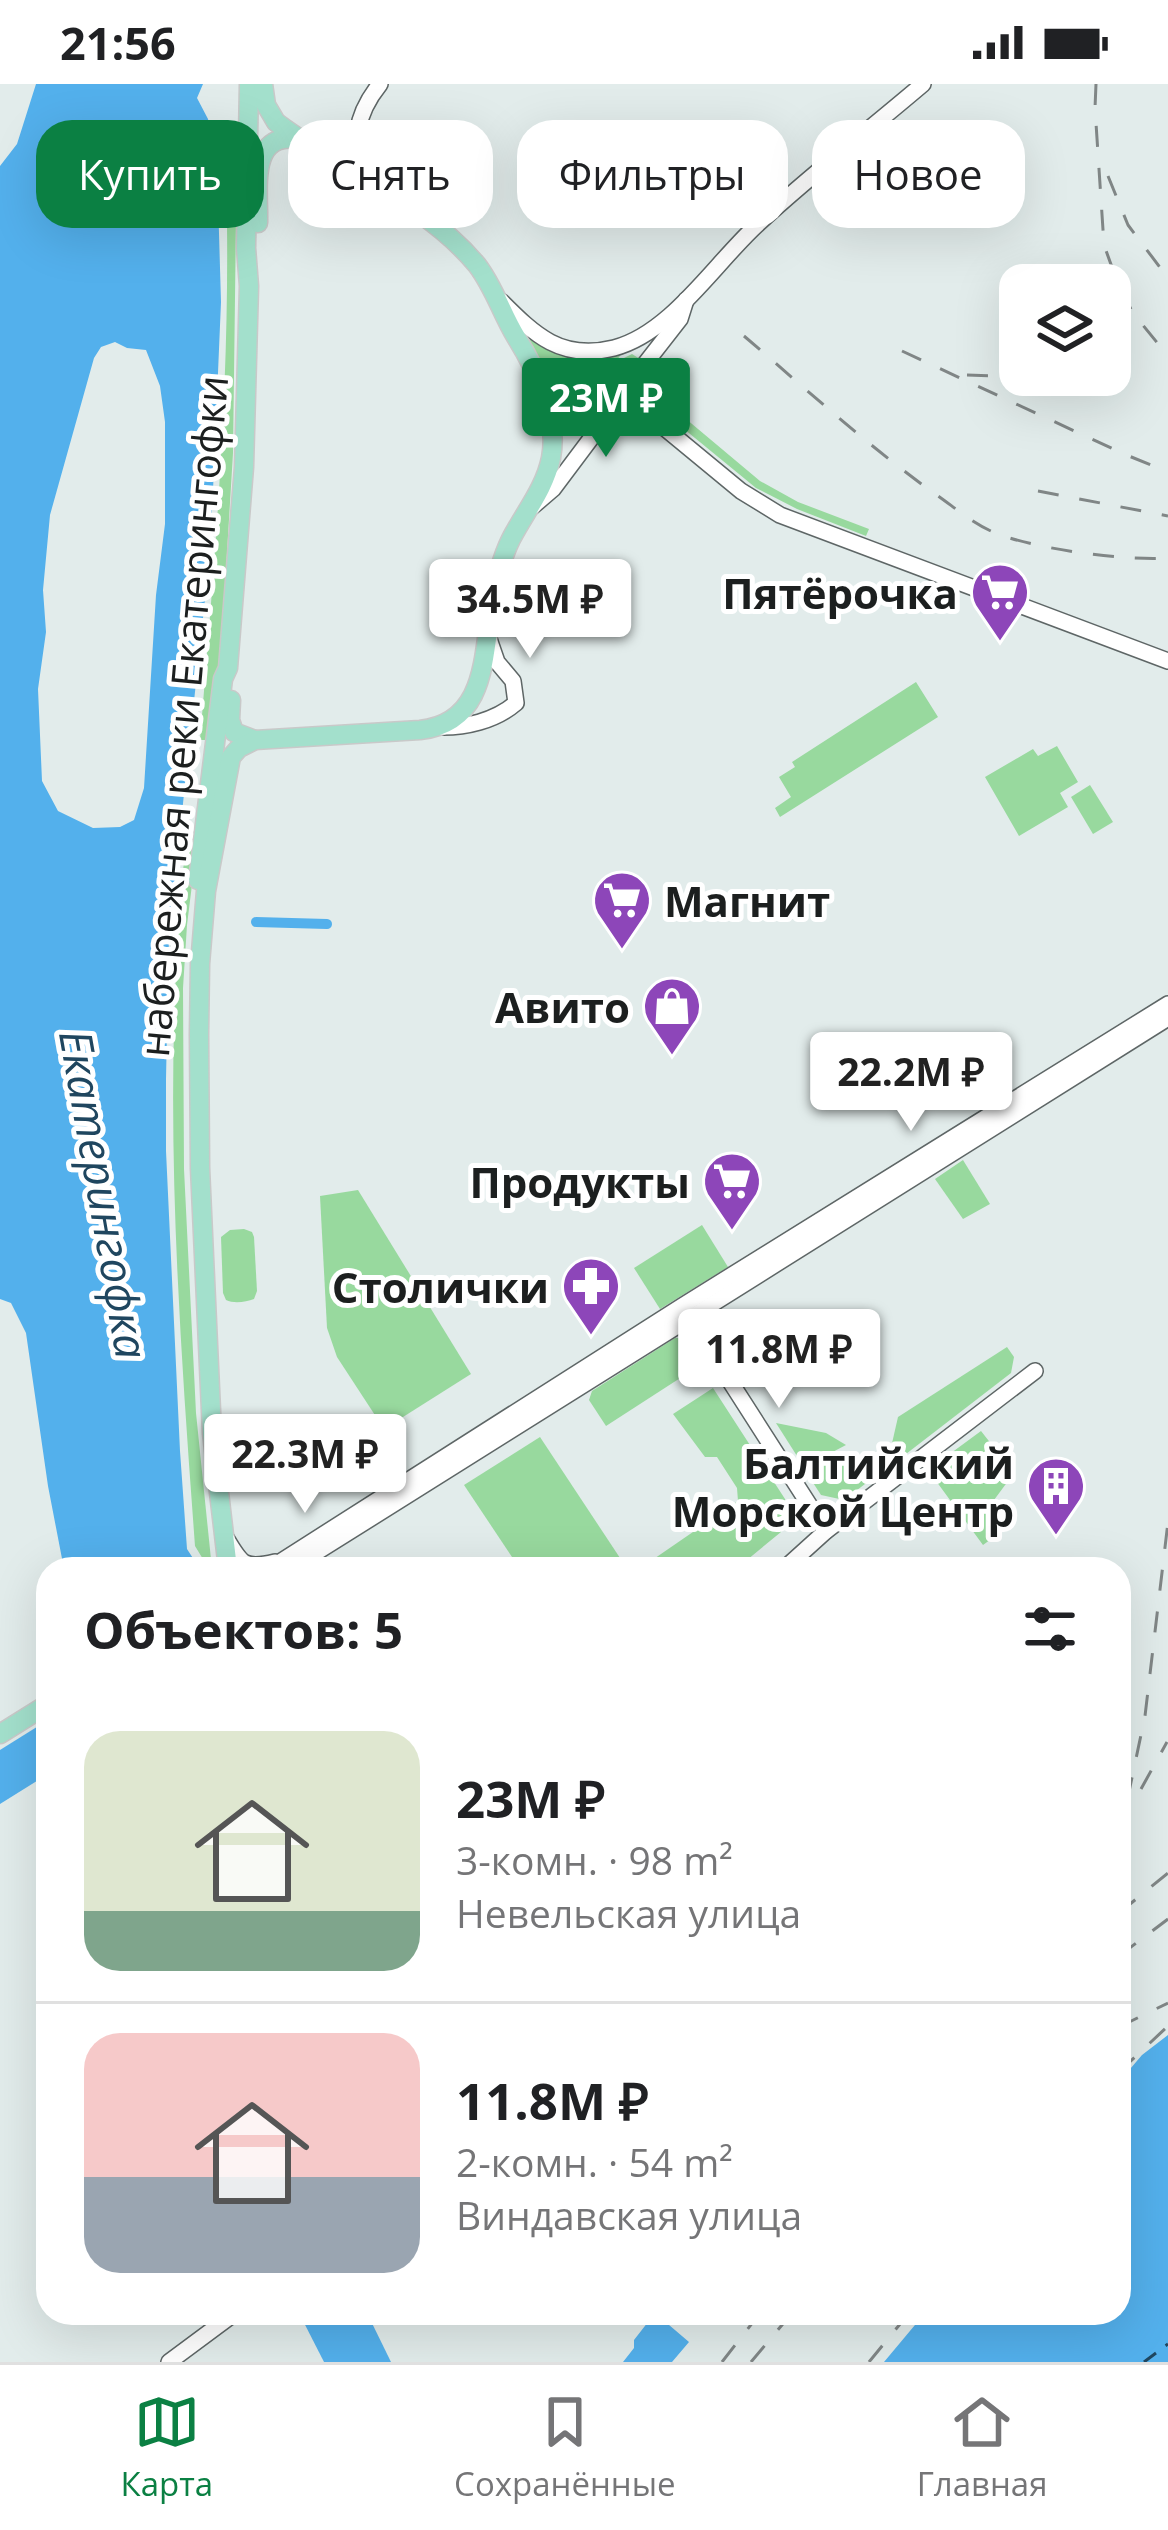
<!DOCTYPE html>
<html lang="ru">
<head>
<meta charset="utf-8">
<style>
  body { margin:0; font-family:"Open Sans",sans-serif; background:#f2f2f2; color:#202124; height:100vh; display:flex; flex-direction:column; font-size:45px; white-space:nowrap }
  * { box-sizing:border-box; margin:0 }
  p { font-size:39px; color:#757577 }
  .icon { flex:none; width:66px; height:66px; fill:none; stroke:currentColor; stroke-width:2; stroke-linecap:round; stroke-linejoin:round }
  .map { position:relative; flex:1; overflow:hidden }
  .details { position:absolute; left:36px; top:1473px; width:1095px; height:768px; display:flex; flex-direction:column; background:#fff; border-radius:36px; box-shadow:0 12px 48px #0002 }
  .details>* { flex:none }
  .top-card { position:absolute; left:36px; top:36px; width:1098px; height:108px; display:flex; gap:24px }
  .controls { position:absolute; left:999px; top:180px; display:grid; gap:24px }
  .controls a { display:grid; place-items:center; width:132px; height:132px; border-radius:24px; background:#fff; box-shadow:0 12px 48px #0002; font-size:60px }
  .price { position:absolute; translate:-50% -102px; padding:0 27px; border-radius:12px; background:#fff; color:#222; font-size:39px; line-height:78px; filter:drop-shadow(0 3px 6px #0008) }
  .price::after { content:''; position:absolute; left:50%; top:72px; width:36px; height:27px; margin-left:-18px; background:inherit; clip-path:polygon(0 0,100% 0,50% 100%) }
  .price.on { background:#0b8043; color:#fff }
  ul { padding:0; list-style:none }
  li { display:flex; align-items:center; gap:36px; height:300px; padding:0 48px }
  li+li { border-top:3px solid #e0e0e0 }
  li span { display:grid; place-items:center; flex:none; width:336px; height:240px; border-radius:36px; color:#555 }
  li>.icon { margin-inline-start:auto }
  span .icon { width:144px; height:144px; fill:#fffc; stroke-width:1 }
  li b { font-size:51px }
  h2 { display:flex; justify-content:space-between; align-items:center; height:144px; padding:0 48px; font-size:51px }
  .pill { padding:0 42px; border-radius:36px; background:#fff; box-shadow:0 12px 48px #0002; font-size:42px; line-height:108px }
  .pill.on { background:#0b8043; color:#fff }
  .status { display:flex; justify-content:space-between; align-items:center; height:84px; padding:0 60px; background:#fff; direction:ltr }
  .status svg { height:33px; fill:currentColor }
  .menu { display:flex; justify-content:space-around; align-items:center; height:168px; border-top:3px solid #e0e0e0; background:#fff; font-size:33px; color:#757577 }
  .menu a { display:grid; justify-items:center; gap:6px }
  .menu .on { color:#0b8043 }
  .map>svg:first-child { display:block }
  .green { fill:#98d99e }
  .water { fill:#53b0ec; fill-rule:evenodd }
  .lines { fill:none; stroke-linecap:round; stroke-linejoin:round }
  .canal { stroke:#53b0ec; stroke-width:10 }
  .ferry { stroke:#1f465f; stroke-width:3; stroke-dasharray:15 12; stroke-linecap:butt }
  .minor-casing { stroke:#5e6666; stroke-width:18 }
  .major-casing { stroke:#c9c9c9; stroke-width:21 }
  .minor { stroke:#fff; stroke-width:15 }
  .major { stroke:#a3e0cc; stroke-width:18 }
  .rail { stroke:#808686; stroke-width:3; stroke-dasharray:21 21; stroke-linecap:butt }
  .labels { text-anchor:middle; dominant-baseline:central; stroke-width:10; stroke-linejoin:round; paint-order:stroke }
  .poi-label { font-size:42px; font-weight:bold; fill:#1c1f1f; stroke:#fff; text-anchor:end }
  .street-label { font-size:42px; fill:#1c1f1f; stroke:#fff }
  .water-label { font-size:45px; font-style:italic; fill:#1f465f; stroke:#fff }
</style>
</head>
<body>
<div class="status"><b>21:56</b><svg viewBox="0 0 49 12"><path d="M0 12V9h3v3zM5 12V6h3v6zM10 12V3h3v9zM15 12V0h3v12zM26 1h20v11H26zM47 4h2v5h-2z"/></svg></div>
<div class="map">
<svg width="1168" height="2278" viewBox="0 0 1168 2278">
  <rect width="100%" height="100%" fill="#e2eceb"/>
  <g class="green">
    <path d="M236,136L233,369L223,535L211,656H200C214,484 229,313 227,141Z"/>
    <polygon points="529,254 553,267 623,268 562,347"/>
    <polygon points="632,270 640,275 632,297 634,320 610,324 592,339 584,331 584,326 605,300 613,305 615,312 621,311 622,304 616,302 609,293 624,274"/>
    <polygon points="667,319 760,397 798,418 869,445 866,452 797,425 756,404 662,327"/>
    <polygon points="916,598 938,633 780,733 775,724 791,713 779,693 795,683 792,678"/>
    <polygon points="1057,662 1078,698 1060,709 1068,723 1019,752 985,693 1033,665 1038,672"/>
    <polygon points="1090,701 1113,738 1093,750 1071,713"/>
    <path d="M194,755L197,760L187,841L183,904L184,1085L196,1329L212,1485H209L195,1462C178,1231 161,997 185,766Z"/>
    <polygon points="963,1076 990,1120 963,1135 935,1095"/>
    <polygon points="358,1106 471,1290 384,1345 337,1273 327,1244 320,1112"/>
    <polygon points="702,1141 728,1183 660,1225 634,1184"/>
    <path d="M244,1145L252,1148L254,1153L257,1207L254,1215C246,1218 234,1220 226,1216L223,1209L221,1153L230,1146Z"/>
    <polygon points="675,1254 679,1254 696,1279 688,1289 606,1342 589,1316 592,1307"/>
    <polygon points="1007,1263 1014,1273 1011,1289 893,1380 890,1368 898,1333"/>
    <polygon points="713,1304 785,1415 787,1426 781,1448 736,1485 647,1485 645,1481 738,1417 737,1404 717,1373 705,1373 673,1330"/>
    <polygon points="776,1339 826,1349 846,1361 804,1383"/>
    <polygon points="981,1347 1014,1389 994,1416 1005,1445 983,1461 928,1386"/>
    <polygon points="540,1353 624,1480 616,1485 520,1485 464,1401"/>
    <polygon points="839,1370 876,1377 886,1384 844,1416 821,1411 806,1388"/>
  </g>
  <g class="water">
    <path d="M36,0H203L197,14L208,35L217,81L221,218L213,406L206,506L169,849L166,995V1067L180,1367L187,1465L200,1485H64L48,1402L26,1249L11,1219L0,1215V82L17,60ZM115,258L127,264L146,266L160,302L165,338V440L156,511L144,704L134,736L120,743L93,744L58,727L42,697L38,605L46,548L43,506L50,431L94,274L101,263Z"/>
    <polygon points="48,1636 48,1690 0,1720 0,1666"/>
    <polygon points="1168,1951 1168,2278 884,2278 925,2229 1119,2229 1119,1998 1142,1971"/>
    <polygon points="299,2229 367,2229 391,2278 324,2278"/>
    <polygon points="655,2229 689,2258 672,2278 623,2278 634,2264 634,2256"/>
  </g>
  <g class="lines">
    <polyline class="canal" points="256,838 327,840"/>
    <polyline class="ferry" points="1144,2278 1168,2260"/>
    <g class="minor-casing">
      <g id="minor">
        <path d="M313,62C335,65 346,60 358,42"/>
        <path d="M375,92C343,69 359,26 380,0"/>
        <path d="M501,217C535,251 561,277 614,264C672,249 716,177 760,138C812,90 869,46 923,0"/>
        <path d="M659,338C647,320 635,308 641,285L680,235L686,216"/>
        <polyline points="532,423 553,405 604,337 626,329 638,330 661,341 741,407 780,431 1168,577"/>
        <path d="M438,643C465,644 495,637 516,619L513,597L497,578L488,552"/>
        <polyline points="685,1227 826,1447"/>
        <path d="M225,1452C241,1479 243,1486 275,1478"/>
        <polyline points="269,1485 682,1222 1168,920"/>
        <polyline points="290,1485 1168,934"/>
        <polyline points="784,1485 826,1447 1035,1287"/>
        <polyline points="169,2278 235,2229"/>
      </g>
    </g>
    <g class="major-casing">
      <g id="major">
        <path d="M258,139C259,106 248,49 297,55"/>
        <polyline points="231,616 230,636 234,648 255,656"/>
        <polyline points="198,796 223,595 228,584 244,383 249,202 246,164 249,0"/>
        <path d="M228,1485L212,1349L200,1084L199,950L200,880L206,807L231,673L239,664L255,656L420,646C485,639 483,576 491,525C495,501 500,477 511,455C525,428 545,404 551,374C559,332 537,287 516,253C502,230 494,203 477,181C424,117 341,88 276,38L266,21L263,0"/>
        <polyline points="0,1650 48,1620"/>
      </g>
    </g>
    <use href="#minor" class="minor"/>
    <use href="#major" class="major"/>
    <g class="rail">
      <polyline points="1096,0 1095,24 1104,161 1118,200 1133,229 1168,272"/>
      <polyline points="1108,92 1128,141 1168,194"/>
      <path d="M744,252C806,305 866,360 931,407C952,421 970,438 993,448C1033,465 1125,477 1168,474"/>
      <polyline points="902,267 1124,370 1168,388"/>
      <polyline points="967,291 993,292 1020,287"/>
      <polyline points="1038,407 1168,432"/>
      <polyline points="1141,1705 1167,1658"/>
      <polyline points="1119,1755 1145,1632 1168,1438"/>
      <polyline points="1119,1829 1168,1789"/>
      <polyline points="1119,1872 1168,1835"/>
      <polyline points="1119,1943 1168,1919"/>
      <polyline points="1119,1988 1168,1942"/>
      <polyline points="722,2278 760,2229"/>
      <polyline points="751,2278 792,2229"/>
      <polyline points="869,2278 909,2229"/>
    </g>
  </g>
  <defs>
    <g id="supermarket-pin" transform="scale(3)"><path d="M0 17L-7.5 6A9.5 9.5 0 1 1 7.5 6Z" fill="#8d46b9" stroke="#fff"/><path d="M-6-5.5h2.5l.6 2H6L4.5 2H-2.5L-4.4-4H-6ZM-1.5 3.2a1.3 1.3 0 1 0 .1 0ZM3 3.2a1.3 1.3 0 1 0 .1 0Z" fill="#fff"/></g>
    <g id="shop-pin" transform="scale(3)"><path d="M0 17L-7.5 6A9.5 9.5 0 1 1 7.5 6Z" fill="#8d46b9" stroke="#fff"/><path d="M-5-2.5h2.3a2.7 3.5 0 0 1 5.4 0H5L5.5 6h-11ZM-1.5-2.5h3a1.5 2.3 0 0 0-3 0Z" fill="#fff"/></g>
    <g id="pharmacy-pin" transform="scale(3)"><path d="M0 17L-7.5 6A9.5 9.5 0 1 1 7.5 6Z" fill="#8d46b9" stroke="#fff"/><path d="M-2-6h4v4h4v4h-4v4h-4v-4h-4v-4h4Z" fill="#fff"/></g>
    <g id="building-pin" transform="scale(3)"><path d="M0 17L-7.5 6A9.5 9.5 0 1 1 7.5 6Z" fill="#8d46b9" stroke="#fff"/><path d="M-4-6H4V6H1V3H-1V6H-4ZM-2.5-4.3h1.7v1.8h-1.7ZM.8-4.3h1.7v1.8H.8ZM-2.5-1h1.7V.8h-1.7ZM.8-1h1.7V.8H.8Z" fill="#fff"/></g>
  </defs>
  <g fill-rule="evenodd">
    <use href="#supermarket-pin" x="1000" y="508"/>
    <use href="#supermarket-pin" x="622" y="816"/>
    <use href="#shop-pin" x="672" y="922"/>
    <use href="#supermarket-pin" x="732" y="1097"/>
    <use href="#pharmacy-pin" x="591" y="1202"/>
    <use href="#building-pin" x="1056" y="1402"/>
  </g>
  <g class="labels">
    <g class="poi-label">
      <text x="958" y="508">Пятёрочка</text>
      <text x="664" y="816" text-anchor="start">Магнит</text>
      <text x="630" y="922">Авито</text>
      <text x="690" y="1097">Продукты</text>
      <text x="549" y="1202">Столички</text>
      <text x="1014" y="1378">Балтийский<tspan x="1014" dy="48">Морской Центр</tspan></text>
    </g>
    <g class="street-label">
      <text transform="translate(182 632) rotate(-85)">набережная реки Екатерингофки</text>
    </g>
    <g class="water-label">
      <text transform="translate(105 1110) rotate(80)">Екатерингофка</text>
    </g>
  </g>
</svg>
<div class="controls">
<a><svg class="icon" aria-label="layers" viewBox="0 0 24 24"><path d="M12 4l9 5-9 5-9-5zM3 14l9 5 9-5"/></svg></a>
</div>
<b class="price on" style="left:606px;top:376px">23M ₽</b>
<b class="price" style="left:530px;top:577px">34.5M ₽</b>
<b class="price" style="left:911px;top:1050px">22.2M ₽</b>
<b class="price" style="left:779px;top:1327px">11.8M ₽</b>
<b class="price" style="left:305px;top:1432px">22.3M ₽</b>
<div class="top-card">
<a class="pill on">Купить</a>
<a class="pill">Снять</a>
<a class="pill">Фильтры</a>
<a class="pill">Новое</a>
</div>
<section class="details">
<h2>Объектов: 5<svg class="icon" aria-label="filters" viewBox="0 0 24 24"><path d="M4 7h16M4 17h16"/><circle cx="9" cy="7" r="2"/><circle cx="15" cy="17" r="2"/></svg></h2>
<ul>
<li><span style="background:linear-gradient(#dfe7d0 75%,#7fa58c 0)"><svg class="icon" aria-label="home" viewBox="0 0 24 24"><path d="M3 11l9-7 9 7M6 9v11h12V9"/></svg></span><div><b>23M ₽</b><p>3-комн. · 98 m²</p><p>Невельская улица</p></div></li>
<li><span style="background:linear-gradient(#f6c9c9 60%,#9aa5b1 0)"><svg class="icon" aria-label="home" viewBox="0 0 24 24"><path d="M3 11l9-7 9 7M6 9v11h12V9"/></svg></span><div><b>11.8M ₽</b><p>2-комн. · 54 m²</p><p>Виндавская улица</p></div></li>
</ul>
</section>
</div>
<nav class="menu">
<a class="on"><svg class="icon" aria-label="map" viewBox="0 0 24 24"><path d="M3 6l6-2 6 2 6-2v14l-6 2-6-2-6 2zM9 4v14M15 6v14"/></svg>Карта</a>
<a><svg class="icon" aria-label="saved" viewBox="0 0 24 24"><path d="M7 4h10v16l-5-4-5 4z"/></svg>Сохранённые</a>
<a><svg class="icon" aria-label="home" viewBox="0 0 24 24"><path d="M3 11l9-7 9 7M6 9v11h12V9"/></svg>Главная</a>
</nav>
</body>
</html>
